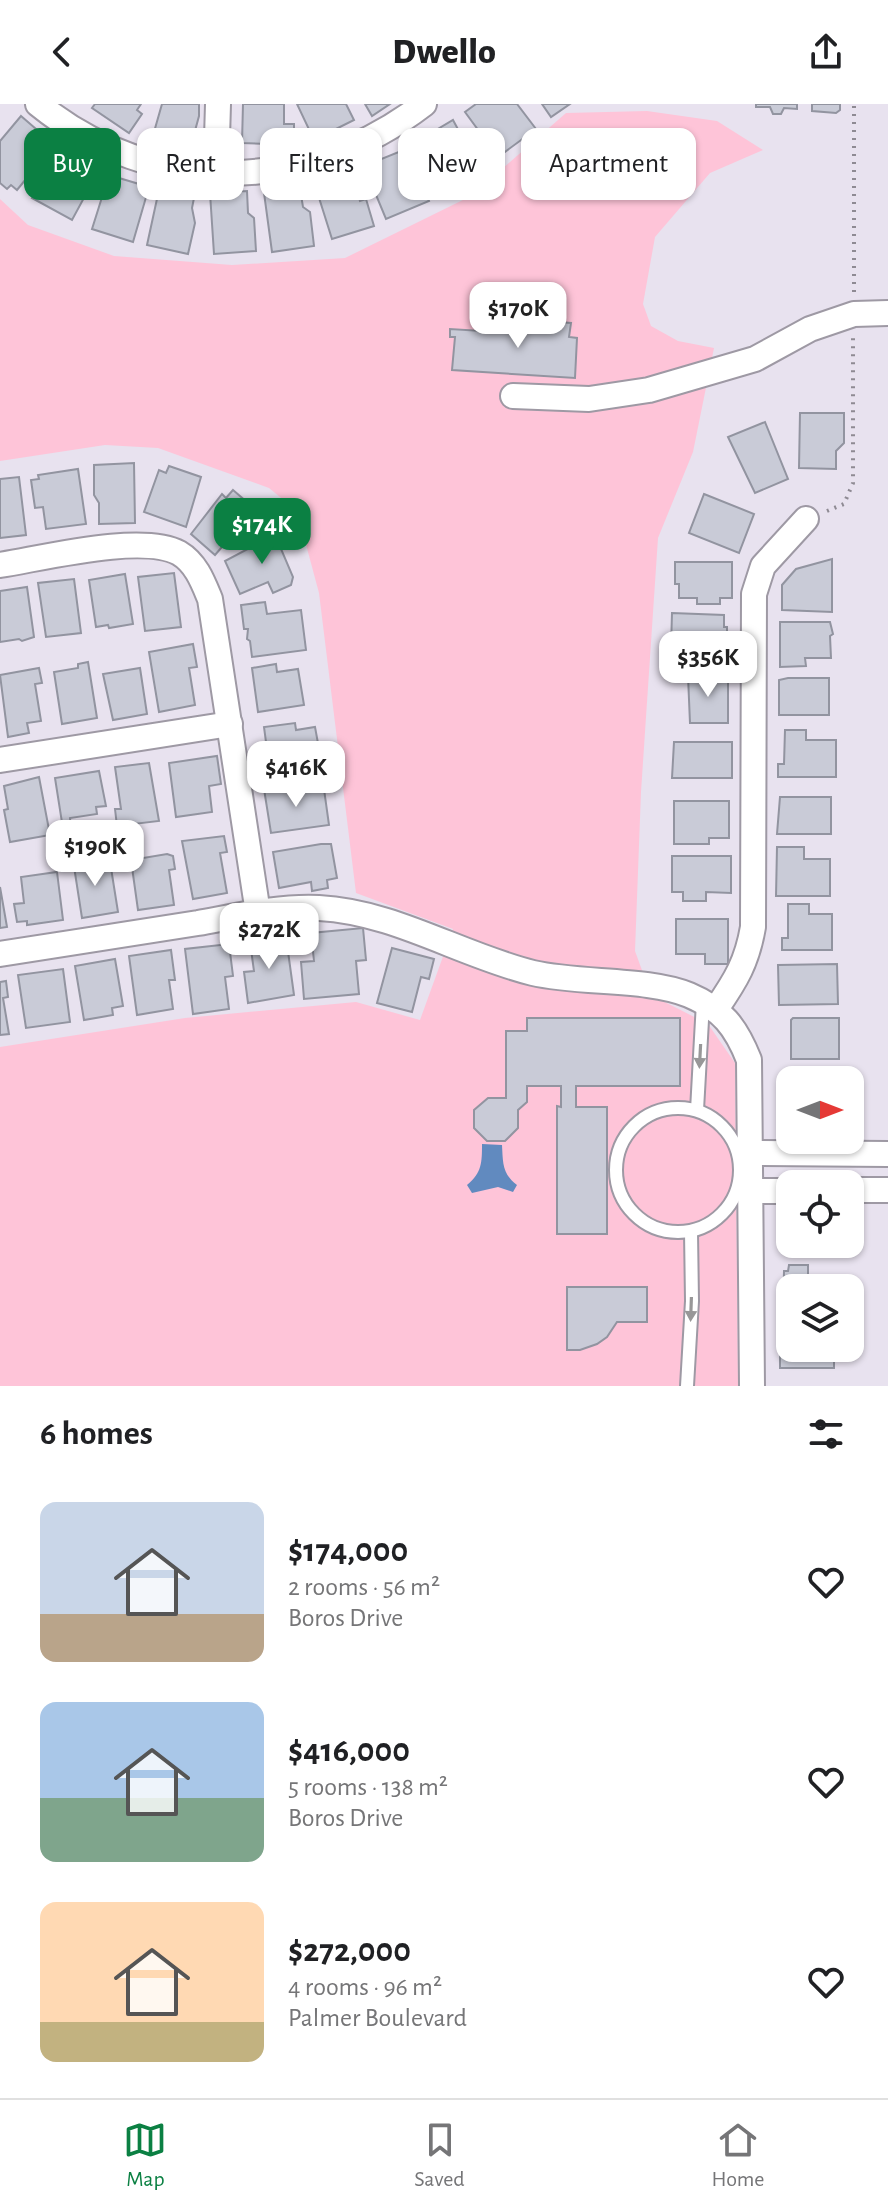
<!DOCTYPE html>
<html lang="en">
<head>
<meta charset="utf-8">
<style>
  body { margin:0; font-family:"Alegreya Sans",sans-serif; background:#f2f2f2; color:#202124; height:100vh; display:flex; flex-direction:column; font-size:30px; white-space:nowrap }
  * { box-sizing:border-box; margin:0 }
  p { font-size:26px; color:#757577 }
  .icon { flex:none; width:44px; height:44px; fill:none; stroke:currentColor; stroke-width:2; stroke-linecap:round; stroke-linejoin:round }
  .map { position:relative; height:1282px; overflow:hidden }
  .sheet { display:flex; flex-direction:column; background:#fff; flex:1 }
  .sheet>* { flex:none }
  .top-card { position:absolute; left:24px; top:24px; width:840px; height:72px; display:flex; gap:16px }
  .needle { width:52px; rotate:90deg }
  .controls { position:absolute; left:776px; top:962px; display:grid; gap:16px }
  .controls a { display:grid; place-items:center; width:88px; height:88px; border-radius:16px; background:#fff; box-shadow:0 2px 6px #0004; font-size:40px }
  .price { position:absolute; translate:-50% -68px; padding:0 18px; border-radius:16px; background:#fff; color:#222; font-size:26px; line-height:52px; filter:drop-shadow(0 2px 4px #0008) }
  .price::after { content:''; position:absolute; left:50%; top:48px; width:24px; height:18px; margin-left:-12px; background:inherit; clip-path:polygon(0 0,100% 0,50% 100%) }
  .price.selected { background:#0b8043; color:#fff }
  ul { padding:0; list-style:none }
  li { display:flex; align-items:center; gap:24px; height:200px; padding:0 40px }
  li span { display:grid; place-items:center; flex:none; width:224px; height:160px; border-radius:16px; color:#555 }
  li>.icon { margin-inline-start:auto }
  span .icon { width:96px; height:96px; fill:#fffc; stroke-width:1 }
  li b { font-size:34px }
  h2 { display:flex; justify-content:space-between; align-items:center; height:96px; padding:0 40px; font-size:34px }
  .pill { padding:0 28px; border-radius:16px; background:#fff; box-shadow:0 2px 6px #0004; font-size:28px; line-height:72px }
  .pill.selected { background:#0b8043; color:#fff }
  header { display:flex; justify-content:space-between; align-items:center; height:104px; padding:0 40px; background:#fff; font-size:36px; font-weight:800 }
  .menu { display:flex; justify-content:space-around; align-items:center; height:112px; border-top:2px solid #e0e0e0; background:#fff; font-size:22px; color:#757577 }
  .menu a { display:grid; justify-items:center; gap:4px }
  .menu .selected { color:#0b8043 }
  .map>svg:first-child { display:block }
  .green { fill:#fec4d8 }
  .water { fill:#618abf }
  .building { fill:#c9cbd7; stroke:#9294a0; stroke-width:2 }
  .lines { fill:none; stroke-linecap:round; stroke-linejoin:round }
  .service-casing { stroke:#9e99a4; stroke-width:16 }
  .minor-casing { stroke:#9e99a4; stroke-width:28 }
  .path { stroke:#8e8a93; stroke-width:4; stroke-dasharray:2 6; stroke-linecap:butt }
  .service { stroke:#fff; stroke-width:12 }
  .minor { stroke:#fff; stroke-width:24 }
  .oneway { fill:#989798 }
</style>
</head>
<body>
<header><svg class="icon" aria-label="back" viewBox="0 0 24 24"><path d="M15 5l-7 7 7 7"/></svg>Dwello<svg class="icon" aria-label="share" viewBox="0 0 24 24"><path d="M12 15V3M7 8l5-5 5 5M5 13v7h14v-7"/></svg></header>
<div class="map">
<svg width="888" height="1282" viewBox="0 0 888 1282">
  <rect width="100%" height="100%" fill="#e8e2ef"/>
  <polygon class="green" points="647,7 717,17 763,46 710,69 655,133 643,200 651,222 678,237 714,244 693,348 658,434 641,688 635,847 651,891 708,920 735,959 738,1282 0,1282 0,943 185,914 356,898 420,916 453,825 356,789 319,489 297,407 269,384 158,344 105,341 0,357 0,95 28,121 114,152 232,161 345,154 471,92 566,9"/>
  <path class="water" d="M482,1040L502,1041C503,1058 502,1070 517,1081L513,1088L498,1083L472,1089L467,1081C482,1069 482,1058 482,1040Z"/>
  <g class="building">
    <polygon points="95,0 141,0 137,6 142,10 129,29 92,4"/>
    <polygon points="162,0 199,0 199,12 190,45 178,42 179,38 162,36 158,32 156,36 152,35"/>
    <polygon points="243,0 284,0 284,20 294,20 294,41 242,39"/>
    <polygon points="297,0 346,0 354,16 314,36"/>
    <polygon points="365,0 390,0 372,12"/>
    <polygon points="476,0 517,0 536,25 498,53 465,8"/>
    <polygon points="542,0 570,0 551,13"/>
    <polygon points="756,0 797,0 797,5 784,4 781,10 773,10 770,3 756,3"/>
    <polygon points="812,0 840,0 840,6 836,9 812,7"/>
    <polygon points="21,12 50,37 31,60 35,64 17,86 11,81 7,85 0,79 0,37"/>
    <polygon points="453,16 483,72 447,92 416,38"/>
    <polygon points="406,45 429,97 386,115 364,62"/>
    <polygon points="59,46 94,66 86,81 85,92 72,116 32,94"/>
    <polygon points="352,70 360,97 366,95 374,122 332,135 315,81 336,72"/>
    <polygon points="109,71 149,83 133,138 92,125"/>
    <polygon points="160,81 195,89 192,104 195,119 188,150 147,141"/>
    <polygon points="300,85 303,103 310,108 314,142 272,148 264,89"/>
    <polygon points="247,87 248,109 254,114 256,147 214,150 210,89"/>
    <polygon points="514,215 571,219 569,233 577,234 575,274 452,266 455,233 450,233 450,225 513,229"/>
    <polygon points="800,309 844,309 844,339 836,347 836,365 799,364"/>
    <polygon points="765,318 788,375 755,389 728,333"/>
    <polygon points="134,359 135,419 99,420 99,399 94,391 94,361"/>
    <polygon points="169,362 201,373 186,423 144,408 159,366 166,369"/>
    <polygon points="78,365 86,420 46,425 43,403 35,404 31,376 39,375 38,371"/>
    <polygon points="19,373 26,431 0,434 0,375"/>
    <polygon points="233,386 262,411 236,443 228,436 215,451 191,430 222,390 226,394"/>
    <polygon points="704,390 754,410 739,449 689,429"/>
    <polygon points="280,428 286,442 281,445 293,473 291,481 273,489 268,478 240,490 225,457"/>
    <polygon points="832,455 832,508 782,506 782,481 796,465"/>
    <polygon points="675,458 732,458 732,494 720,494 720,500 697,500 697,494 679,494 679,480 675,480"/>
    <polygon points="174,469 181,523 145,527 138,473"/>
    <polygon points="125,470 133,520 109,524 108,521 96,523 89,476"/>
    <polygon points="74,475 81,529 46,533 38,479"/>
    <polygon points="27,483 34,533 22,537 19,535 0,538 0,487"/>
    <polygon points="265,498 267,510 301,506 306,546 252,553 250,537 247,535 248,525 244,525 241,501"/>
    <polygon points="672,509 724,511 724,523 727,523 727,549 712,549 712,561 681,561 681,544 671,544"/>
    <polygon points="780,518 830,518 833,530 830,532 831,554 805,554 806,562 780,563"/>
    <polygon points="193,540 197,563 189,564 195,601 159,608 149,548"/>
    <polygon points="88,558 97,614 62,620 54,568 78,564 78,560"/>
    <polygon points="276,560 277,568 298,565 304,601 258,608 252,564"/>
    <polygon points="39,564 42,579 35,580 41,617 27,619 29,629 8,633 0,571"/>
    <polygon points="140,564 147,610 113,616 103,570"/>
    <polygon points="688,572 728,572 728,619 690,619"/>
    <polygon points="788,574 829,574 829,611 779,611 779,576"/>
    <polygon points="295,619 296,626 315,623 322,661 270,668 264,623"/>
    <polygon points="785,626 806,626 806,636 836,636 836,673 778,673 778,660 784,660"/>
    <polygon points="674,638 732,638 732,674 672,674"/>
    <polygon points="217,652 221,680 209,682 212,708 176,713 169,659"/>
    <polygon points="149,659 159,717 117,722 115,705 121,705 115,663"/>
    <polygon points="99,667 106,702 96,703 97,710 70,714 71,724 63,725 55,674"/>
    <polygon points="39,673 50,731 10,738 4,706 8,705 4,682"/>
    <polygon points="291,681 292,689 324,685 329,721 271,729 264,685"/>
    <polygon points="780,693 831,693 831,730 777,730"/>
    <polygon points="674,697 729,697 729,734 709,734 709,740 674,740"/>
    <polygon points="224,732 227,748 220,749 227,789 193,795 182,737"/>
    <polygon points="321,740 331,740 337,774 327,776 328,784 312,787 311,778 279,784 273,748"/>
    <polygon points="777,743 804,743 804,755 830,755 830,792 776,792"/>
    <polygon points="167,750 173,752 175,765 169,766 174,801 138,806 131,756"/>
    <polygon points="96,752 99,766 111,764 118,808 82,814 73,756"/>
    <polygon points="672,752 731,752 731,789 706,788 706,797 683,797 683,788 672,788"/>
    <polygon points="57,768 63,816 27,821 27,817 17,818 14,800 24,799 21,773"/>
    <polygon points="0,783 7,823 0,824"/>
    <polygon points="788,800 809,800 809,810 832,810 832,846 782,846 782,834 788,834"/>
    <polygon points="676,815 728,815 728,860 705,860 705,850 676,850"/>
    <polygon points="363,824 366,856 356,857 359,890 304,895 301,858 314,857 311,829"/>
    <polygon points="286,833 294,891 248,899 244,868 254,867 250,838"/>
    <polygon points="229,840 233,872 225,873 229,905 193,910 185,845"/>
    <polygon points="392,844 434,855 429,875 421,873 412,908 377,899"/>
    <polygon points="171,846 175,876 169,876 173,905 137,911 129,852"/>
    <polygon points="115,855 123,902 112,904 113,911 84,916 75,862"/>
    <polygon points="837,860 838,900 779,901 778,861"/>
    <polygon points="63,865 70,918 26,924 18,871"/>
    <polygon points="6,877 8,893 3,894 9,930 0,931 0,878"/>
    <polygon points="527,914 680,914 680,982 576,982 576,1003 607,1003 607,1130 557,1130 557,1002 561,1003 561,982 527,982 527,998 518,1006 518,1024 505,1037 487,1037 474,1024 474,1006 488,994 506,994 506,927 527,927"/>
    <polygon points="793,914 839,914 839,955 791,955 791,916"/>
    <polygon points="846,969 846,976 790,976 790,970"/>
    <polygon points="789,1111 790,1140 849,1140 849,1151 830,1152 823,1147 789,1148"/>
    <polygon points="789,1161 808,1161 808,1177 830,1178 830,1184 790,1184 790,1214 783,1214 784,1167 788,1167"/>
    <polygon points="567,1183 647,1183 647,1218 617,1218 607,1233 597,1240 580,1246 567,1246"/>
    <polygon points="780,1226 790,1226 790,1244 834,1244 834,1264 780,1264"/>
  </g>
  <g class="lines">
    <g class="service-casing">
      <g id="service">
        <circle cx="678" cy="1066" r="62"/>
        <polyline points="697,1006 703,898"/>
        <polyline points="687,1282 692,1197 691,1128"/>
      </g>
    </g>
    <g class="minor-casing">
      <g id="minor">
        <path d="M38,0C154,94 307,90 424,0"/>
        <polyline points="216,69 218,0"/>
        <polyline points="513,292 589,295 649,286 755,255 810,225 854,210 888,209"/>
        <path d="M0,461C44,454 142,429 179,449C196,459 203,478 210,495L258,809"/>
        <polyline points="0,656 230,620"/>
        <path d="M0,850C66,840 132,829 198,819C237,812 279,802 319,804C395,808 460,851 533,869C580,880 648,874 689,891C722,905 736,923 749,956L752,1282"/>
        <path d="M716,905C736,876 747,858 753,823L754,490L763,462L806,415"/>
        <polyline points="750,1049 888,1050"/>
        <polyline points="850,1086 888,1086"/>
        <polyline points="752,1087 790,1087"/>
      </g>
    </g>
    <g class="path">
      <polyline points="854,188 854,0"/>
      <polyline points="827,407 844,400 853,379 853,233"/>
    </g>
    <use href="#service" class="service"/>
    <use href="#minor" class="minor"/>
  </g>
  <defs><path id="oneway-solid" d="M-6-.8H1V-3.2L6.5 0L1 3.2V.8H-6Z" transform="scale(2)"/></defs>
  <g class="oneway">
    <use href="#oneway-solid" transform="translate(700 952) rotate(93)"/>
    <use href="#oneway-solid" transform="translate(691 1205) rotate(92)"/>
  </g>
</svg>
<div class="controls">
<a><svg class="needle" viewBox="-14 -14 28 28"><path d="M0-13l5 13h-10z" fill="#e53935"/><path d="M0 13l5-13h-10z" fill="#757577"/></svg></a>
<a><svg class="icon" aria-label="locate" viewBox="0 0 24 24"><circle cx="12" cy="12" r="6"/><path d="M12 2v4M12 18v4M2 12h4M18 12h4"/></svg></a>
<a><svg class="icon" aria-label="layers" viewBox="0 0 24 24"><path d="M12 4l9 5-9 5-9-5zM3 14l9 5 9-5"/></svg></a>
</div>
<b class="price" style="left:518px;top:246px">$170K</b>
<b class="price selected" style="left:262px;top:462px">$174K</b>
<b class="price" style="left:708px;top:595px">$356K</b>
<b class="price" style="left:296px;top:705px">$416K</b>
<b class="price" style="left:95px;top:784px">$190K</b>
<b class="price" style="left:269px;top:867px">$272K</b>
<div class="top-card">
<a class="pill selected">Buy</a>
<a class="pill">Rent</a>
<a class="pill">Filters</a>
<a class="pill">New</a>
<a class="pill">Apartment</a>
</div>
</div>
<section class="sheet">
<h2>6 homes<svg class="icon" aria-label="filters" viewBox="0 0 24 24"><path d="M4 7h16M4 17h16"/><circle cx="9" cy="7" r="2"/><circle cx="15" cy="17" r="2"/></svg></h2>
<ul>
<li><span style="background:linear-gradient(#c9d6e8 70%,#b9a48a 0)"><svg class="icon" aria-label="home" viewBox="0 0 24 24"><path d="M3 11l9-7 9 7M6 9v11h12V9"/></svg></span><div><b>$174,000</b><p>2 rooms · 56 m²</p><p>Boros Drive</p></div><svg class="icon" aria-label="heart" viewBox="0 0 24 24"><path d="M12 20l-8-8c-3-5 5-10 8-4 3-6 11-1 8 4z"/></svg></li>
<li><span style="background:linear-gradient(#a9c7e8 60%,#7fa58c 0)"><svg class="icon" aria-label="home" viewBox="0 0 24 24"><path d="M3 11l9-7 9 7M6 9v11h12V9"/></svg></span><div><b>$416,000</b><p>5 rooms · 138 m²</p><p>Boros Drive</p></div><svg class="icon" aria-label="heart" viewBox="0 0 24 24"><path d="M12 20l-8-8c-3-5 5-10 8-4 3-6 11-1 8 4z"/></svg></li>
<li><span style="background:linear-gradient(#ffd9b3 75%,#c2b280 0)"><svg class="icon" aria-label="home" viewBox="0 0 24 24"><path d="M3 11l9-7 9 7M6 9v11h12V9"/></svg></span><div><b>$272,000</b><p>4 rooms · 96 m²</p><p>Palmer Boulevard</p></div><svg class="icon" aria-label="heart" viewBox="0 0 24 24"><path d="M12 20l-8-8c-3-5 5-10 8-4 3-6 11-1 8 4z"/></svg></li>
</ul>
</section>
<nav class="menu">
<a class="selected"><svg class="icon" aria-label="map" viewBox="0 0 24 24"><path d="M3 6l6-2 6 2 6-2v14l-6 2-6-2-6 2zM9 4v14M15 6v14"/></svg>Map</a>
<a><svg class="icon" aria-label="saved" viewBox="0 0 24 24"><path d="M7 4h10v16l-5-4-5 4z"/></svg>Saved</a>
<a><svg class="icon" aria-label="home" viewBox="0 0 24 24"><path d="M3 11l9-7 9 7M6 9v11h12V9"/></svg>Home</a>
</nav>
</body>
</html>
